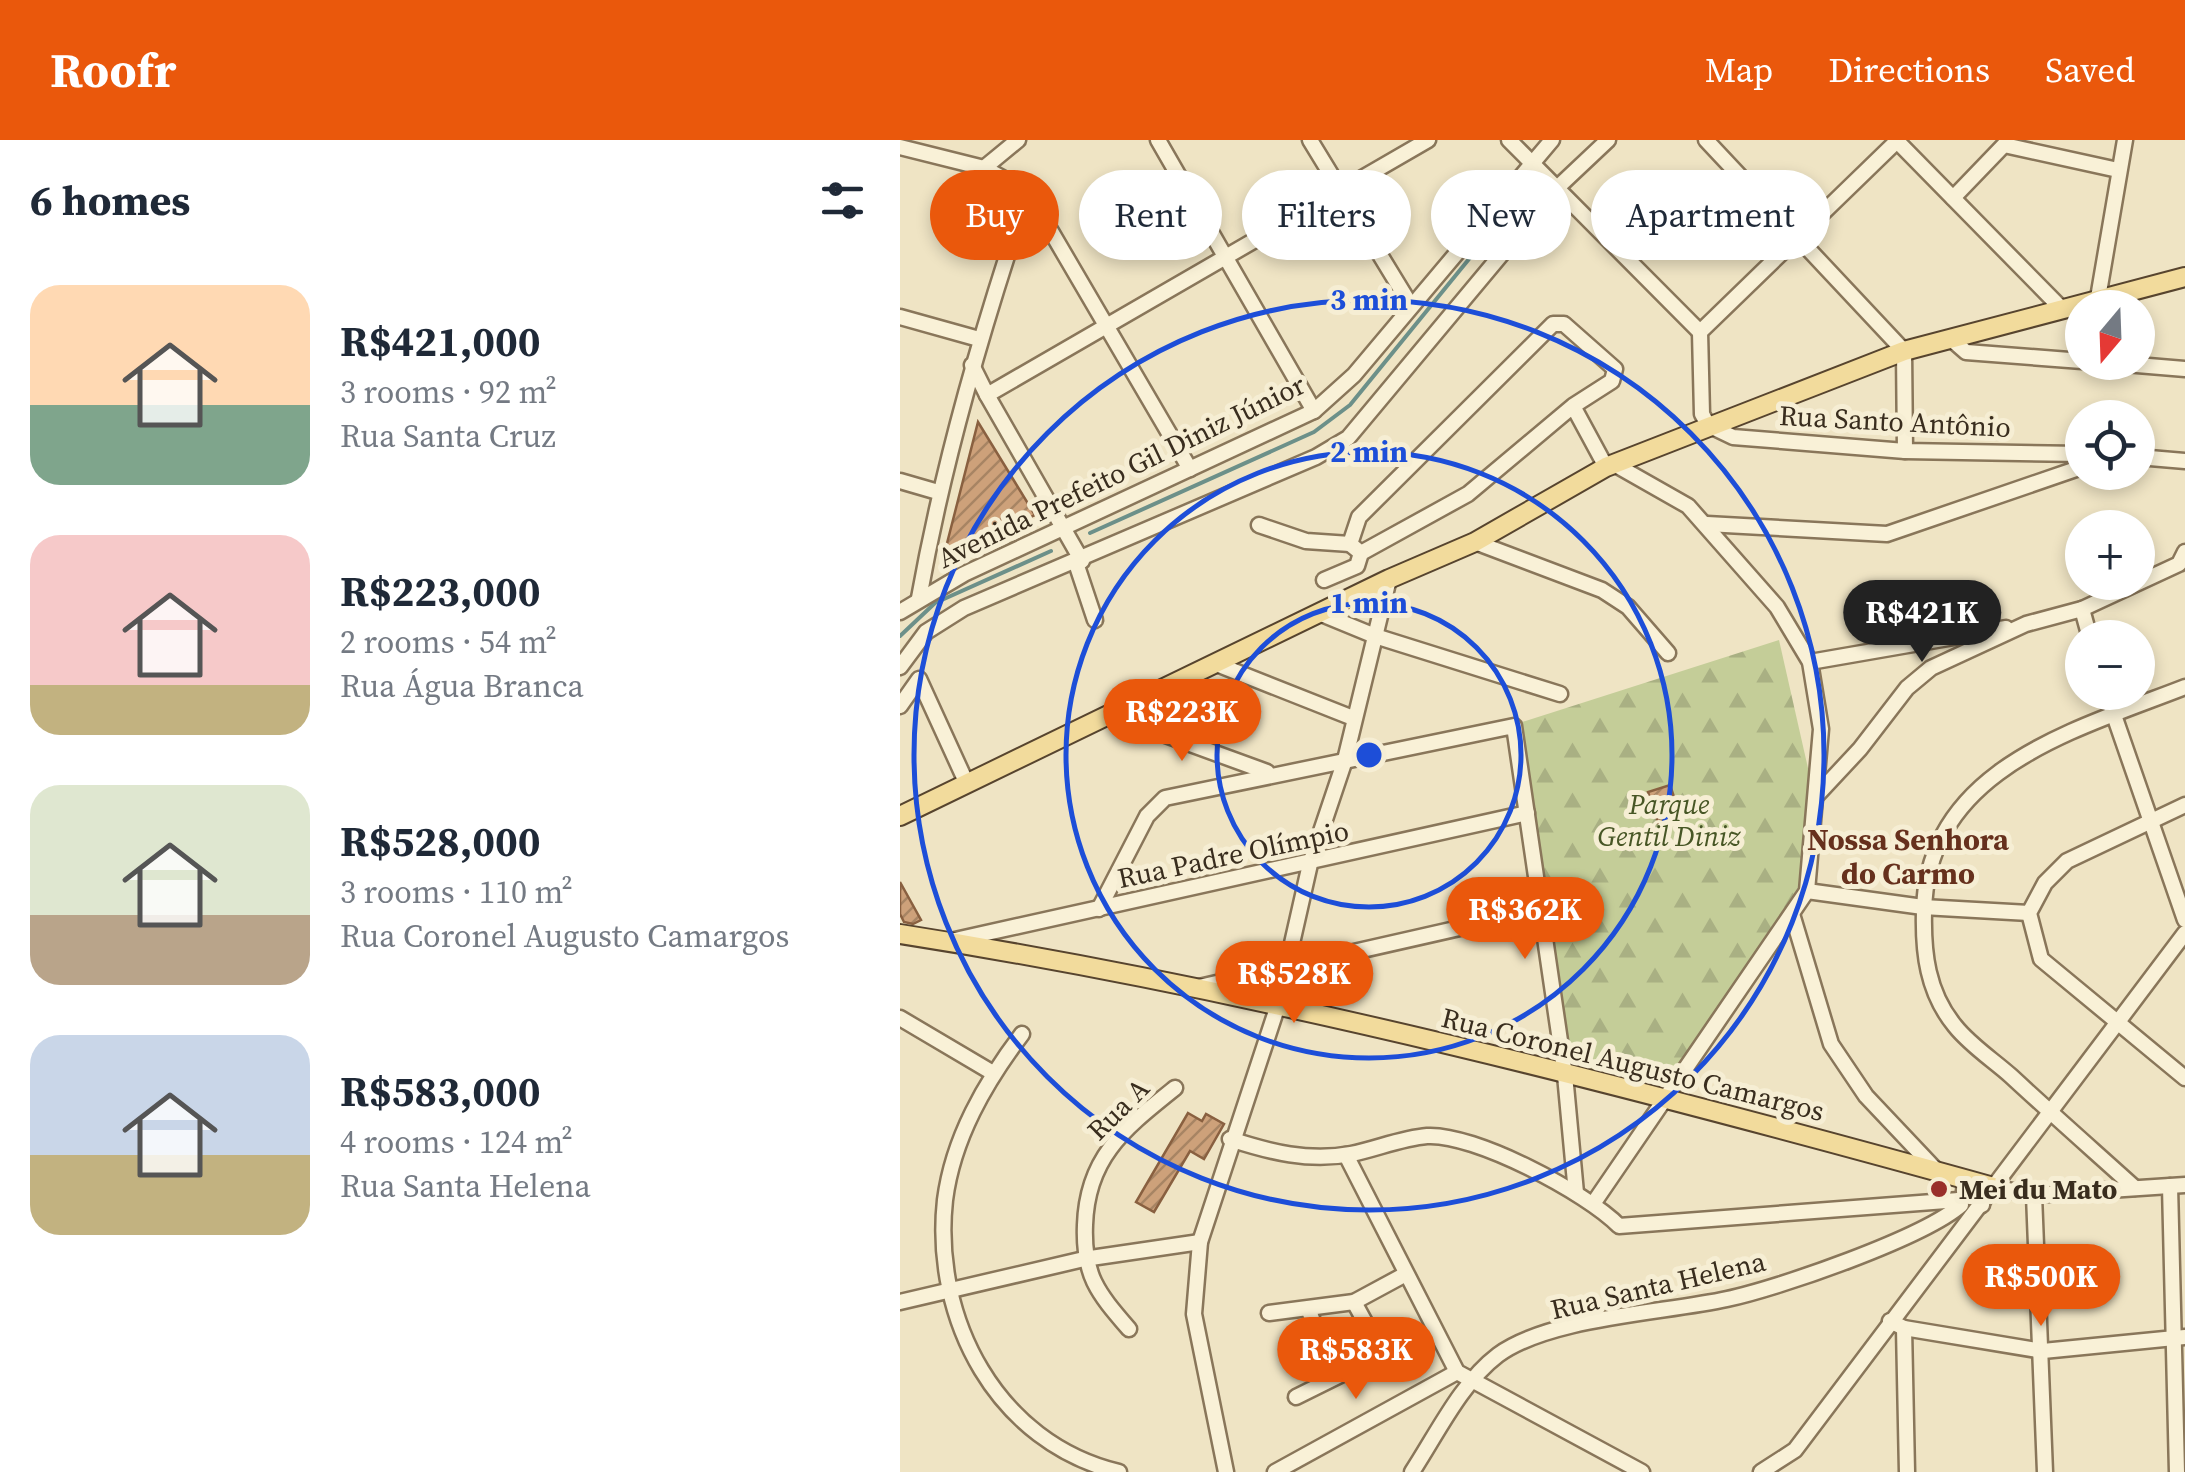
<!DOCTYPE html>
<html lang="en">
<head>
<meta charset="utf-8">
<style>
  body { margin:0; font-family:"Source Serif 4",serif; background:#f6f6f7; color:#1f2937; height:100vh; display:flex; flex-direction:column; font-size:38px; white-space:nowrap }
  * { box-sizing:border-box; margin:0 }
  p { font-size:32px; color:#747a83 }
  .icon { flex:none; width:55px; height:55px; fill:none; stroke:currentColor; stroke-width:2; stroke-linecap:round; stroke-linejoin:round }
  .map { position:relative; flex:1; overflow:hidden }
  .sheet { display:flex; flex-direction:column; background:#fff; width:900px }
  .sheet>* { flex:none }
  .guide { position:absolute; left:30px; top:30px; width:950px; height:90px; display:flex; gap:20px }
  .needle { width:65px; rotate:199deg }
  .fabs { position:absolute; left:1165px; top:150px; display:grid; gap:20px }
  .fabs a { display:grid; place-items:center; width:90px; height:90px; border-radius:50%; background:#fff; box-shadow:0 5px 15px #0003; font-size:50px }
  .price { position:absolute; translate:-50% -85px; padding:0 22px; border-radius:35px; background:#ea580c; color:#fff; font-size:32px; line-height:65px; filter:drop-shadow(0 2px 5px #0008) }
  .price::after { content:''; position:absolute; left:50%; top:60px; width:30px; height:22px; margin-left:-15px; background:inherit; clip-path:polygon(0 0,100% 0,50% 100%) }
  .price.selected { background:#222; color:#fff }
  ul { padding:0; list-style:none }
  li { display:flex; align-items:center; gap:30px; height:250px; padding:0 30px }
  li span { display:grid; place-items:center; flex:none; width:280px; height:200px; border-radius:30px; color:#555 }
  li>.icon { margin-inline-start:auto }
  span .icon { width:120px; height:120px; fill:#fffc; stroke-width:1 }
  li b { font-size:42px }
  h2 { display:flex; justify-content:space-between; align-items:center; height:120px; padding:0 30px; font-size:42px }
  .tag { padding:0 35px; border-radius:45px; background:#fff; box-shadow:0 5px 15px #0003; font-size:35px; line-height:90px }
  .tag.selected { background:#ea580c; color:#fff }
  header { display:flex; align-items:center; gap:60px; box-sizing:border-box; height:140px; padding:0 50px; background:#ea580c; color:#fff }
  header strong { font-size:48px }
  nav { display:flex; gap:55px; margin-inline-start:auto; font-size:35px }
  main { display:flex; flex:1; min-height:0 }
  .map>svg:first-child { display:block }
  .forest { fill:url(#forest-firs) }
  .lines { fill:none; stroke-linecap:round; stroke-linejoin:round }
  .stream { stroke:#6c9089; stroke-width:4 }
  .building { fill:url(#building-hatch); stroke:#896040; stroke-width:2.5 }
  .minor-casing { stroke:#89765a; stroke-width:19 }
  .major-casing { stroke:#57442e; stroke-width:22 }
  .minor { stroke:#f9f1d7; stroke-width:14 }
  .major { stroke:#f2db9c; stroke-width:18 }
  .ring { fill:none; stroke:#1d4ed8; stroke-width:5 }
  .poi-dot { fill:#992f2a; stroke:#f6eed4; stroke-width:4 }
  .labels { text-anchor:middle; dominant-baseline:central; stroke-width:10; stroke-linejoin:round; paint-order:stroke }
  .street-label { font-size:28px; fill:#392d1e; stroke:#f6eed4 }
  .park-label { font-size:28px; font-style:italic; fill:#475625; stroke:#f6eed4 }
  .poi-label { font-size:28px; font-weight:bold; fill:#392d1e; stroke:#f6eed4; text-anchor:start }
  .neighbourhood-label { font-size:30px; font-weight:bold; fill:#66301d; stroke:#f6eed4 }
  .centre { fill:#1d4ed8; stroke:#f6eed4; stroke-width:5 }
  .ring-label { font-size:30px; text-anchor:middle; font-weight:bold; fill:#1d4ed8; stroke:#f6eed4; stroke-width:10; stroke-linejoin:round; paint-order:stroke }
</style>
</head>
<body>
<header>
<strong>Roofr</strong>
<nav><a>Map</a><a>Directions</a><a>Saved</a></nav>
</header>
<main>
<section class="sheet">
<h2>6 homes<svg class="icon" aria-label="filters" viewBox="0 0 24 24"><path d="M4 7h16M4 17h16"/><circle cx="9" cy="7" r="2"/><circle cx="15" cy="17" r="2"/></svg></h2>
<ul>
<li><span style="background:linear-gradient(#ffd9b3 60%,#7fa58c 0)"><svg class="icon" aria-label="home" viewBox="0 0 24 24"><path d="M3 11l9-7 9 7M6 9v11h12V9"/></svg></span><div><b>R$421,000</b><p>3 rooms · 92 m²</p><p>Rua Santa Cruz</p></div></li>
<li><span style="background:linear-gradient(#f6c9c9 75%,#c2b280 0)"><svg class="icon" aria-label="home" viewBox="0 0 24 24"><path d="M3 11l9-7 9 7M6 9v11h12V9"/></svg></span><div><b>R$223,000</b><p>2 rooms · 54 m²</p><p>Rua Água Branca</p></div></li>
<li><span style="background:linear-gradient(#dfe7d0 65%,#b9a48a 0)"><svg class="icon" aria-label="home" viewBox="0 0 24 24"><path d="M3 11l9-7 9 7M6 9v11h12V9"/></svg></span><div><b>R$528,000</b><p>3 rooms · 110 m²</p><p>Rua Coronel Augusto Camargos</p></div></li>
<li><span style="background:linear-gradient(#c9d6e8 60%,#c2b280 0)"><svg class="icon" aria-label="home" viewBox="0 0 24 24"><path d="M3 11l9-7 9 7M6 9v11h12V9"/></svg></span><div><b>R$583,000</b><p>4 rooms · 124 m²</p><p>Rua Santa Helena</p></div></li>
</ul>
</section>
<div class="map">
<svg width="1285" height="1332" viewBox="0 0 1285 1332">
  <defs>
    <pattern id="forest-firs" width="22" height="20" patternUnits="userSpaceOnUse" patternTransform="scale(2.5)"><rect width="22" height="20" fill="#c4cd98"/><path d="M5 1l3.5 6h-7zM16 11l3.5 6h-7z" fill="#a9b083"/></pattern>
    <pattern id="building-hatch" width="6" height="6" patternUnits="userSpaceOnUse" patternTransform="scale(2.5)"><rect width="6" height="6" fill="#cda17a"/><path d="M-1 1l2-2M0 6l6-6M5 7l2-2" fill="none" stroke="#a78463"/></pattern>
  </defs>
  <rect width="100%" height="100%" fill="#efe4c4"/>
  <polygon class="forest" points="879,500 910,637 900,745 764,947 667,922 619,583"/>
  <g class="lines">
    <g class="stream">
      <polyline points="190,393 414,292 450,265 622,54"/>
      <polyline points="0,496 35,463 151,411"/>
    </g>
  </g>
  <g class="building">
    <polygon points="78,282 135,375 43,419"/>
    <polygon points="770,645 780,675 758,683 748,652"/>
    <polygon points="0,742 21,780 13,784 4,782 0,774"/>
    <polygon points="288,973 302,981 306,974 324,984 304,1019 290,1011 254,1072 236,1062"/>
  </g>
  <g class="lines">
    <g class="minor-casing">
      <g id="minor">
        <polyline points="258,0 414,271"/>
        <polyline points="410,0 510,164"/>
        <polyline points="609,0 800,192"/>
        <polyline points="806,0 1004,211 1005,311"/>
        <polyline points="996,0 1160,167"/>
        <polyline points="998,0 800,192 802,274 808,285 833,297 1005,311 1182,314"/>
        <polyline points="0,7 84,28 128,52 290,329"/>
        <polyline points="84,28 118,0"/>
        <polyline points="1053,58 1104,5 1218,30"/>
        <polyline points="1198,158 1225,0"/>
        <polyline points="0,177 79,199"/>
        <polyline points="1050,198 1066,212 1182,221"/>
        <polyline points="1201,222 1285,229"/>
        <polyline points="72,225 87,255 528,0"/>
        <polyline points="87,255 182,421"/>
        <polyline points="673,266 712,241 715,229 664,184 653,184 459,377 450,404 461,413 568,354 673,266 706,327"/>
        <polyline points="1238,317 1285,321"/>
        <polyline points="0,341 38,352"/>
        <polyline points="807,384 987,394 1182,327"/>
        <polyline points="359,385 406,401 450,404"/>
        <polyline points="575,402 702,450 728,467 768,513"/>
        <polyline points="176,423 195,480"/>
        <polyline points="424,440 457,426 461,413"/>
        <path d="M19,458C44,319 83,186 128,52"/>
        <polyline points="1182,469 1190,498"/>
        <polyline points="0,472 64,434 414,271 454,235 652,0"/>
        <polyline points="419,473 475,496 660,554"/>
        <polyline points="910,522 1106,488"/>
        <polyline points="314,523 453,578"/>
        <polyline points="0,527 26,492 64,468 416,317 448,298 656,49 708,0"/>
        <polyline points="1206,552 1285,780"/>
        <polyline points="0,566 19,539 67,644"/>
        <polyline points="208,574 367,632"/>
        <polyline points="918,654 960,609 1007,548 1031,528 1126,484 1182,469 1279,424 1285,412"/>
        <polyline points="1285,665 1167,721 1145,743 1129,773 1141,819 1285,938"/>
        <polyline points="907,751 1023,767 1129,773"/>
        <polyline points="199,769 247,676 265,658 614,586 665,935 676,1053"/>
        <polyline points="892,774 931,904 966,956 1035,1029"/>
        <polyline points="55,800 627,673"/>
        <polyline points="299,847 639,770"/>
        <polyline points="0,878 93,933"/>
        <path d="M122,894C85,943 53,998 45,1060C32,1179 97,1303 219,1332"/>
        <path d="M330,999C370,1012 409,1022 451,1014C476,1009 502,998 527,996C574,993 687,1053 719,1086L1059,1060"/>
        <polyline points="446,1015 557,1232 742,1332"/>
        <polyline points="1270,1046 1277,1332"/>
        <polyline points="1097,1048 1134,1055 1285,1045"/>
        <path d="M1235,1048C1194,1011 1152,974 1111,936C1093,920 1070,905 1055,886C1027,852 1023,812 1024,772C1026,629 1175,590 1285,547"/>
        <polyline points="1064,1050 1077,1054 1082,1065"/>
        <polyline points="1134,1055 1145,1332"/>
        <polyline points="695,1061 907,751 921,589 910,522 877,467 788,366 714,324"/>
        <polyline points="0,1162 184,1119 300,1102"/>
        <polyline points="454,1162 483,1215"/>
        <polyline points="409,1171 435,1237"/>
        <polyline points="369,1173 454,1162 504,1135"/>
        <polyline points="990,1181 1004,1188 1143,1211 1285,1197"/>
        <polyline points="1004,1188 1007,1332"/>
        <path d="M229,1189C197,1152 183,1135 185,1085C187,1017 224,989 275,948"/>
        <polyline points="396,1257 507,1202"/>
        <polyline points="326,1332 294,1174 300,1102 378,865 410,724 445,620 489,439"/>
        <polyline points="375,1332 557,1232"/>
        <path d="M512,1332C537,1294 561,1243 598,1215C650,1177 764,1173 827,1159C879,1148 1023,1098 1061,1065"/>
        <polyline points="861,1332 895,1310 1285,793"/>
      </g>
    </g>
    <g class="major-casing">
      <g id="major">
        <polyline points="0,676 489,439 575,402 706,327 1004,211 1285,137"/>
        <path d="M0,794C370,852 736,948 1097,1048"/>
      </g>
    </g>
    <use href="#minor" class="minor"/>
    <use href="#major" class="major"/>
  </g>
  <g class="ring">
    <circle cx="469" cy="615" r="152"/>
    <circle cx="469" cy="615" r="303"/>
    <circle cx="469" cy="615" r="455"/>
  </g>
  <circle class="poi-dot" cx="1039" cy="1049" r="10"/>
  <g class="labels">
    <g class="street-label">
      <text transform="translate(995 281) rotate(3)">Rua Santo Antônio</text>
      <text transform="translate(221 331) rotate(-26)">Avenida Prefeito Gil Diniz Júnior</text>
      <text transform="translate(333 714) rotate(-12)">Rua Padre Olímpio</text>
      <text transform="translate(733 924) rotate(14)">Rua Coronel Augusto Camargos</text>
      <text transform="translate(218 969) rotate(-45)">Rua A</text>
      <text transform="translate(758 1145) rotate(-13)">Rua Santa Helena</text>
    </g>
    <g class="park-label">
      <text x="769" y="664">Parque<tspan x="769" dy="32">Gentil Diniz</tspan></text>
    </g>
    <g class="poi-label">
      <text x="1059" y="1049">Mei du Mato</text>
    </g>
    <g class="neighbourhood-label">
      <text x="1008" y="699">Nossa Senhora<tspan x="1008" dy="34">do Carmo</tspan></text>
    </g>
  </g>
  <circle cx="469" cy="615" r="15" class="centre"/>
  <g class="ring-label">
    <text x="469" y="170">3 min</text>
    <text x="469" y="322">2 min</text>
    <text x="469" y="473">1 min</text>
  </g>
</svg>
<div class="fabs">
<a><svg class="needle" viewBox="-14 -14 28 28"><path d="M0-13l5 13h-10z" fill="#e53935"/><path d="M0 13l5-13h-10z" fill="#747a83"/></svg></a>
<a><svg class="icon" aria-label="locate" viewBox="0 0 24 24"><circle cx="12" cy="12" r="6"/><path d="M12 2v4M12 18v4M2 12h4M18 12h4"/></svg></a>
<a>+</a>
<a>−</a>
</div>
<b class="price selected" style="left:1022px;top:525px">R$421K</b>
<b class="price" style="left:282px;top:624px">R$223K</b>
<b class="price" style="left:625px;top:822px">R$362K</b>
<b class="price" style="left:394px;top:886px">R$528K</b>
<b class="price" style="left:1141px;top:1189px">R$500K</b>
<b class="price" style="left:456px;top:1262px">R$583K</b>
<div class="guide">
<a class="tag selected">Buy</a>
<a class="tag">Rent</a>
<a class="tag">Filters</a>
<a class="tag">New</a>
<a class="tag">Apartment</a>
</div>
</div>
</main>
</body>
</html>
